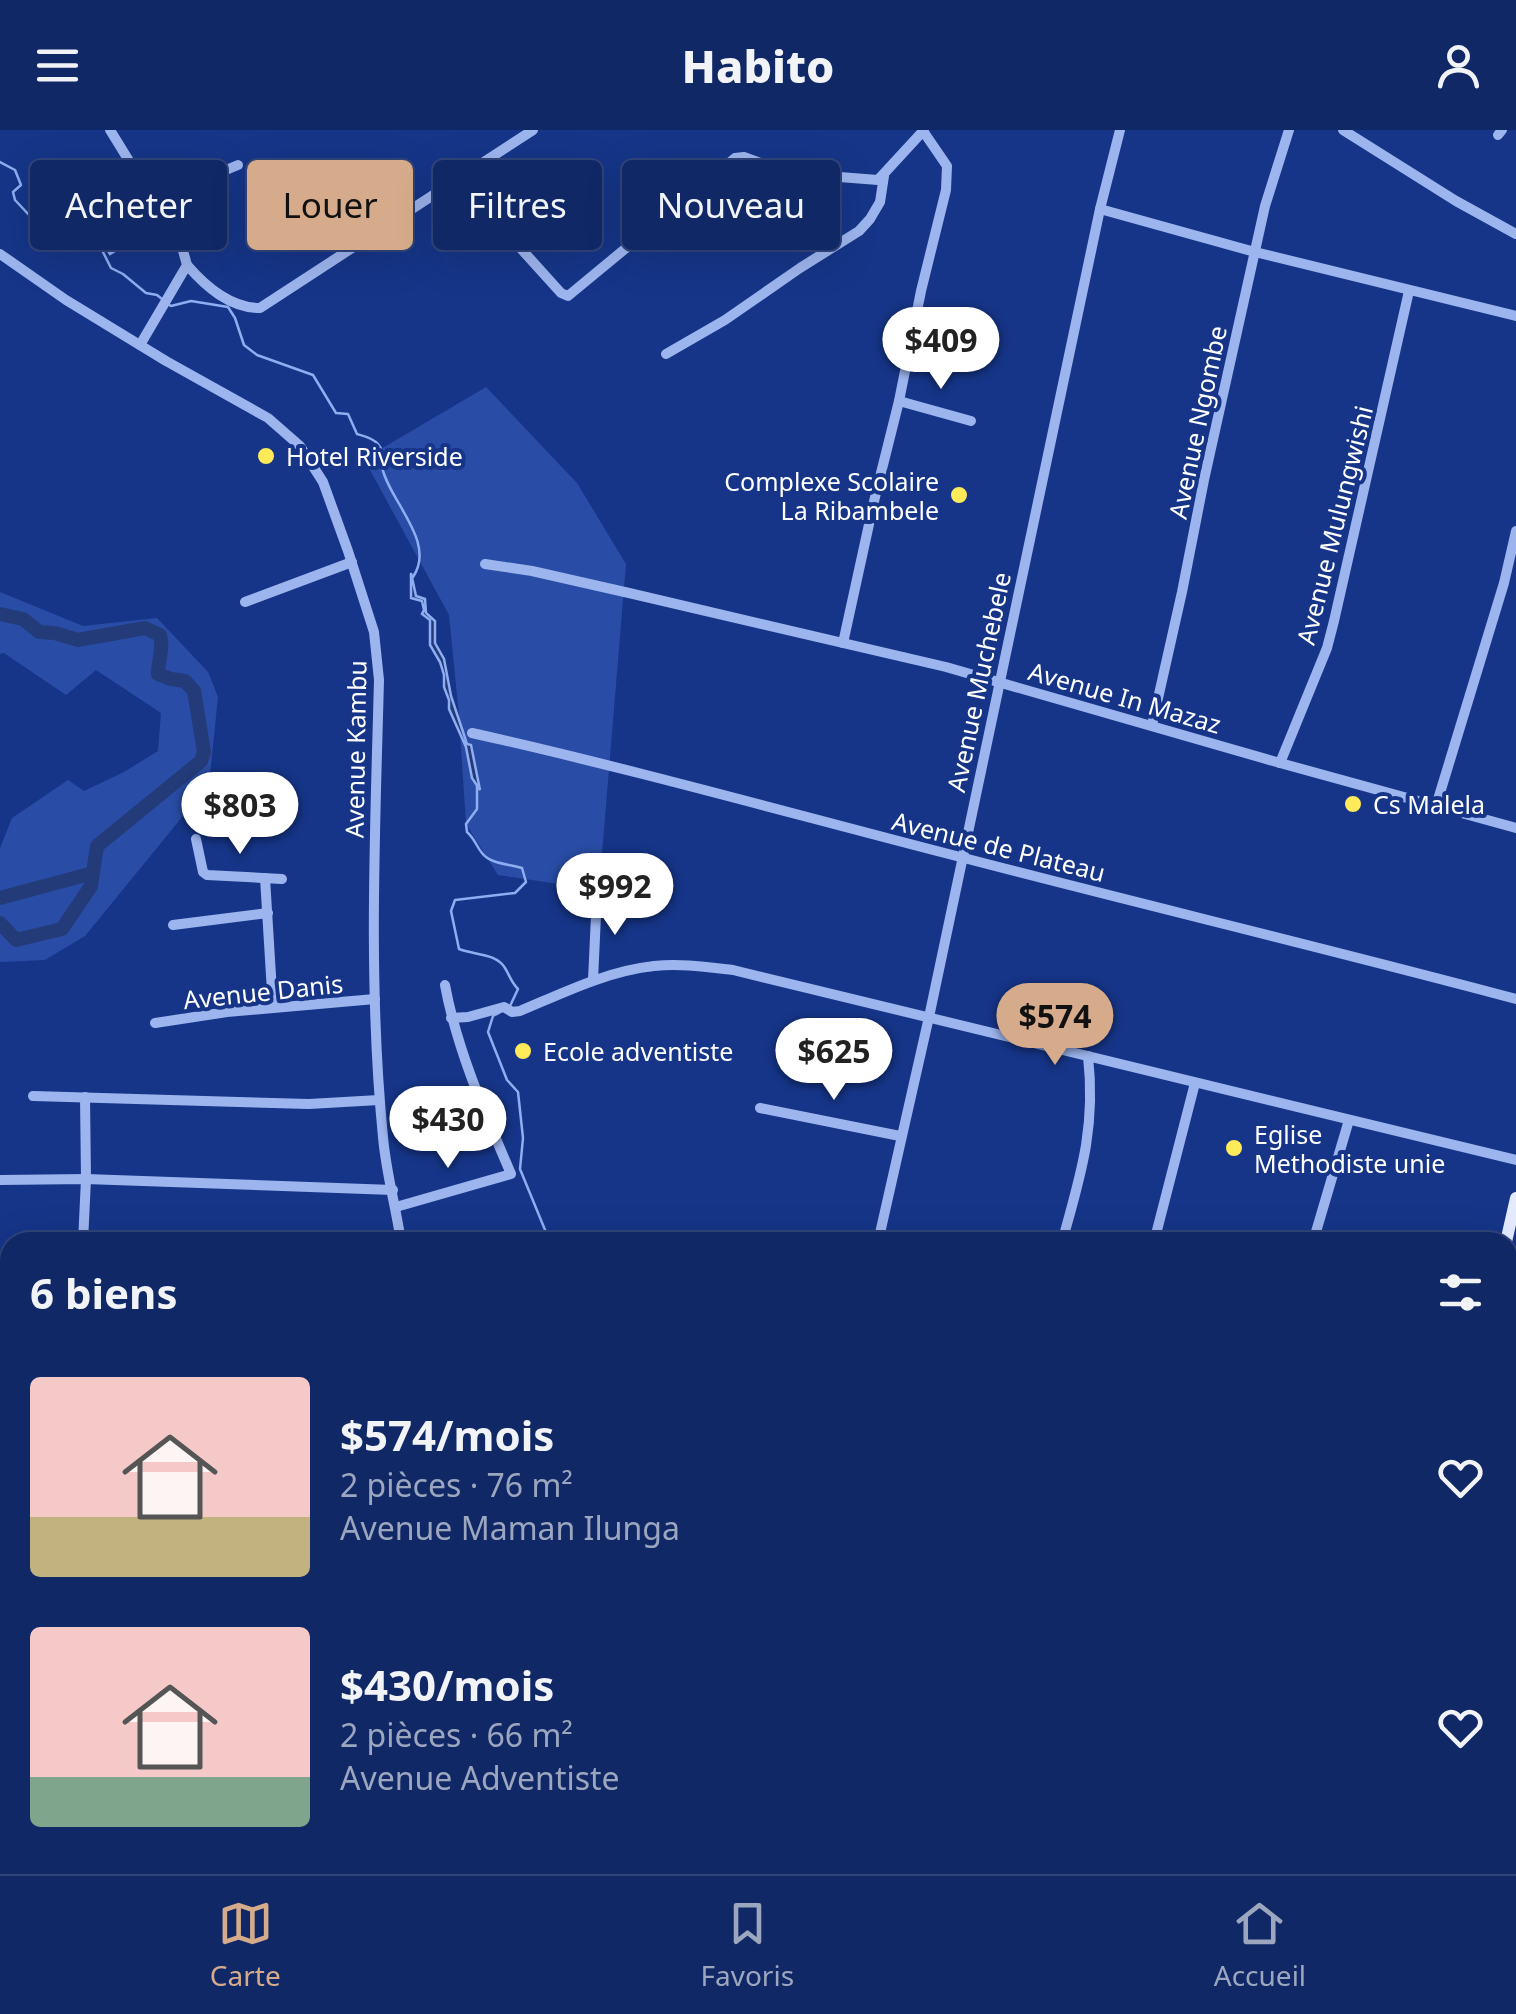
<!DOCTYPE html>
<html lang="fr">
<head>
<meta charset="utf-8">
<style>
  body { margin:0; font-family:"Noto Sans",sans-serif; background:#1e346f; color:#f1f3f6; height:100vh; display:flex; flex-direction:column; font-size:38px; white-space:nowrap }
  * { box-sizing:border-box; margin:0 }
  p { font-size:32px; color:#9ca6bf }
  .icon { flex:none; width:55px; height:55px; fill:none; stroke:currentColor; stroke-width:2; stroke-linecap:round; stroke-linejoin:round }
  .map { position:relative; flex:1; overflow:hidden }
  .side { position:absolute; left:0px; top:1102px; width:1518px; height:642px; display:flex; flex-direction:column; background:#102866; border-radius:30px 30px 0 0; box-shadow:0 10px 40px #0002,0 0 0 2px #30447a }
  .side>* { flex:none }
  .top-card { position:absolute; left:30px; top:30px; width:1000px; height:90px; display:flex; gap:20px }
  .price { position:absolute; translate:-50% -85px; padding:0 22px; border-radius:35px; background:#fff; color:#222; font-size:32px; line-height:65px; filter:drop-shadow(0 2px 5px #0008) }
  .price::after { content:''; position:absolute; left:50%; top:60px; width:30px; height:22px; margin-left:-15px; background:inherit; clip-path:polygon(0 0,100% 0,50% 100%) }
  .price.current { background:#d6ab8b; color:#111 }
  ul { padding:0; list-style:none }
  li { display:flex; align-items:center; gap:30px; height:250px; padding:0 30px }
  li span { display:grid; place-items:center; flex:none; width:280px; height:200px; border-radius:10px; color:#555 }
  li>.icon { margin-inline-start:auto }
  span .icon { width:120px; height:120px; fill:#fffc; stroke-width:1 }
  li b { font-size:42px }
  h2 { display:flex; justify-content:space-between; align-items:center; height:120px; padding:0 30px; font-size:42px }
  .pill { padding:0 35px; border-radius:10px; background:#102866; box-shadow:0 10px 40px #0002,0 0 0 2px #30447a; font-size:35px; line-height:90px }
  .pill.current { background:#d6ab8b; color:#111 }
  header { display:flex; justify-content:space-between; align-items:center; height:130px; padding:0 30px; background:#102866; font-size:45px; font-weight:800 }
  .tab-bar { display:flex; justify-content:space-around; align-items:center; height:140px; border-top:2px solid #30447a; background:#102866; font-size:28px; color:#9ca6bf }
  .tab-bar a { display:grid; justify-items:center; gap:5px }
  .tab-bar .current { color:#d6ab8b }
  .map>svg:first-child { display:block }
  .green { fill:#294da6 }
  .water { fill:#243b79; stroke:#8fadf1; stroke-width:2.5 }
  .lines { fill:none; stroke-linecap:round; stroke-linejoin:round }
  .stream { stroke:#8fadf1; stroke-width:2.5 }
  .river { stroke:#243b79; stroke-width:14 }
  .minor { stroke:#9db5ee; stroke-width:10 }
  .major { stroke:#e4eaff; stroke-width:12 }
  .poi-dot { fill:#ffea5a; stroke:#163588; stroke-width:4 }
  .labels { text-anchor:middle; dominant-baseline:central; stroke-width:8; stroke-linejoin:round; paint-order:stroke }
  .street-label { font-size:25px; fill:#fff; stroke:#163588 }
  .poi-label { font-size:25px; fill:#fff; stroke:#163588; text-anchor:start }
</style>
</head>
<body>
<header><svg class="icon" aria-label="menu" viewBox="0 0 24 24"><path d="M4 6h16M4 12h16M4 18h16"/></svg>Habito<svg class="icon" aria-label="person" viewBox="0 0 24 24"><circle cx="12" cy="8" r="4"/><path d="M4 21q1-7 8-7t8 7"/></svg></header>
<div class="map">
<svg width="1516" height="1744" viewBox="0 0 1516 1744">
  <rect width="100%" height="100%" fill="#163588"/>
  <g class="green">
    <polygon points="486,257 577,353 626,434 599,760 498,745 466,694 459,585 449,485 364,329"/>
    <polygon points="0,462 83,496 157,488 208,542 218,567 209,654 85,806 45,830 0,832 0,718 12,688 68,650 84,661 124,642 158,621 161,583 96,540 66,565 4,523 0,524"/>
    <polygon points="1284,1735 1295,1744 1190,1744 1180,1736"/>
  </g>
  <g class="water">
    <polygon points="75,67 88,80 84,91 71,95 60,78"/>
    <polygon points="103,79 128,113 110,124 88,89 89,86"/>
    <polygon points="411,443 416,466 425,469 426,483 435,491 435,513 444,529 451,566 467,614 471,615 480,660 472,648 466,617 449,579 449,570 444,557 444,545 440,532 430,515 430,490 422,484 424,480 422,471 411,468"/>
  </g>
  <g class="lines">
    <g class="stream">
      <polyline points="0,32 15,40 21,55 13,62 15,70 45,102 62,107 73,99 85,97 98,112 111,138 123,144 146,163 157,165 162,169"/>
      <path d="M168,174L171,176L191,171L228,177L235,188L244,215L257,225L313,245L336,283L348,284L357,304C364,306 373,308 378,314C385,322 380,327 382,337C389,371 437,412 413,447"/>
      <path d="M477,656V679L466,694L467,702C475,709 476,716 482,723C490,734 509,734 522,738L526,752L515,763L455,770L451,781L459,819C474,825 496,823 505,838C510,846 511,852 518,859L510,876"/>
      <polyline points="499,883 493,886 488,902 507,950 518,962 523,1008 520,1039 550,1112"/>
      <polyline points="833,1744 835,1735"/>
    </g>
    <g class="river">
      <path d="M0,484L23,489L39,502L55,503L78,510L145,498L160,505C164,518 158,530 158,544L171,549L185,551L194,561L204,622L201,631L97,716L91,756L62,799L16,810L0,793"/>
      <polyline points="0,768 93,743"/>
    </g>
    <g class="minor">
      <polyline points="110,0 182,117 187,135 140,215"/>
      <polyline points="1343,0 1456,71 1516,104"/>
      <polyline points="1498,5 1502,0"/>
      <polyline points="458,49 561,163 568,166 735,28 744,27 788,43 878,50 924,0"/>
      <polyline points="154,70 238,35"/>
      <polyline points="1100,79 1255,122 1516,186"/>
      <path d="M0,124L66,170L166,231L268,288L300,316L323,352L348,421L374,502L379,550C375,703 368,855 383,1007C386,1043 396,1077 401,1112"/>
      <path d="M187,135C206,157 230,178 260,178L533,0"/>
      <polyline points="666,224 725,190 800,138 859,101 870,89 880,72 884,46"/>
      <polyline points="899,271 971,291"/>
      <polyline points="485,434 532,441 629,463 946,537 1280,633 1516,698"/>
      <polyline points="245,472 352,432"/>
      <polyline points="843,513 875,367 899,271 921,161 946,60 947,36 923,1"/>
      <polyline points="1152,595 1182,462 1204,350 1265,76 1289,0"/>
      <path d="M472,603C637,640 800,686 964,728C1148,776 1333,820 1516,869"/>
      <polyline points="1280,633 1327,518 1334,491 1409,161"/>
      <polyline points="1436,676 1504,453 1516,401"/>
      <polyline points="196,709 203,742 207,745 282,749"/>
      <polyline points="265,748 273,878"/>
      <polyline points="173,795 268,783"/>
      <polyline points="593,850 597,764"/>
      <path d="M451,888L468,887L504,877L512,882L520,881C563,863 607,841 654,836C680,833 707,837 733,840L1516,1030"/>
      <polyline points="155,893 227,882 375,869"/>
      <polyline points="33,966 309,974 379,970"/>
      <polyline points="760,978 900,1006"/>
      <polyline points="0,1050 86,1049 393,1060"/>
      <path d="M396,1077L511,1044C485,983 457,920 445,855"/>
      <polyline points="83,1112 86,1049 85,967"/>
      <polyline points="878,1112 929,887 1100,79 1120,0"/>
      <path d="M1062,1112C1081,1044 1096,998 1088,926"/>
      <polyline points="1154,1112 1195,953"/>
      <polyline points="1313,1112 1349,990"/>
      <polyline points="0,1129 10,1128"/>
      <polyline points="1508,1242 1516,1244"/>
      <polyline points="0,1289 10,1290"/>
      <polyline points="0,1325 10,1327"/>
      <polyline points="0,1421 10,1426"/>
      <polyline points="0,1462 10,1437"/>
      <polyline points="1508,1558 1516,1560"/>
      <polyline points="287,1735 299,1744"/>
      <polyline points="647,1735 657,1744"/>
      <polyline points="1,1744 10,1725"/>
      <polyline points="114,1744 118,1735"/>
      <polyline points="240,1744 244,1735"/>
      <polyline points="663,1744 677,1735"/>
      <polyline points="1150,1744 1152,1735"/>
    </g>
    <g class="major">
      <polyline points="1506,1112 1516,1068"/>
      <polyline points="1313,1744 1319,1735"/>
    </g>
  </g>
  <g class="poi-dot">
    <circle cx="266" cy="326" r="10"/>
    <circle cx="959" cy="365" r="10"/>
    <circle cx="1353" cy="674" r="10"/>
    <circle cx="523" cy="921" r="10"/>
    <circle cx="1234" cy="1018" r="10"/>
  </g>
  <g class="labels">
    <g class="street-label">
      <text transform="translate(1197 292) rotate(-78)">Avenue Ngombe</text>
      <text transform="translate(1334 395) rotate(-76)">Avenue Mulungwishi</text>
      <text transform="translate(978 552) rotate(-78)">Avenue Muchebele</text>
      <text transform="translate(1125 567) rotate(16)">Avenue In Mazaz</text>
      <text transform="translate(355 619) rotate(-89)">Avenue Kambu</text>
      <text transform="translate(999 716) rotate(14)">Avenue de Plateau</text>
      <text transform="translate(263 861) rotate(-6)">Avenue Danis</text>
    </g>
    <g class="poi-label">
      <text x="286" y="326">Hotel Riverside</text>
      <text x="939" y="351" text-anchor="end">Complexe Scolaire<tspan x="939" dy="29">La Ribambele</tspan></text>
      <text x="1373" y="674">Cs Malela</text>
      <text x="543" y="921">Ecole adventiste</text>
      <text x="1254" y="1004">Eglise<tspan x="1254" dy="29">Methodiste unie</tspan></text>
    </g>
  </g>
</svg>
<b class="price" style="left:941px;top:262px">$409</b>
<b class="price" style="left:240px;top:727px">$803</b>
<b class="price" style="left:615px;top:808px">$992</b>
<b class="price current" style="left:1055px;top:938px">$574</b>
<b class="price" style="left:834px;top:973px">$625</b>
<b class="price" style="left:448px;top:1041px">$430</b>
<div class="top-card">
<a class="pill">Acheter</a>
<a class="pill current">Louer</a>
<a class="pill">Filtres</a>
<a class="pill">Nouveau</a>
</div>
<section class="side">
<h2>6 biens<svg class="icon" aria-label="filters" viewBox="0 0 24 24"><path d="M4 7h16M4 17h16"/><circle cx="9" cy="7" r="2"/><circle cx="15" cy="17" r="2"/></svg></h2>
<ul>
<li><span style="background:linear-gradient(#f6c9c9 70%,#c2b280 0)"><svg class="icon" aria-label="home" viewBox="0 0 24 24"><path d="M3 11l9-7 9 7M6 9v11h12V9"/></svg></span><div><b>$574/mois</b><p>2 pièces · 76 m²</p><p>Avenue Maman Ilunga</p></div><svg class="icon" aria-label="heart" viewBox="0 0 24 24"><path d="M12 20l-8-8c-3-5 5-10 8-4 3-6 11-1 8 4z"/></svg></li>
<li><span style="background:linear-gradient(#f6c9c9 75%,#7fa58c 0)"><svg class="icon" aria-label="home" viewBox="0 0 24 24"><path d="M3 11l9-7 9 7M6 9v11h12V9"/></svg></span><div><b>$430/mois</b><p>2 pièces · 66 m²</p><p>Avenue Adventiste</p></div><svg class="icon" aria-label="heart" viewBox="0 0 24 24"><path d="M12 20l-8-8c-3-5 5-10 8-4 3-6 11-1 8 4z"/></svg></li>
</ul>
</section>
</div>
<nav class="tab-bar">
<a class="current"><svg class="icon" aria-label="map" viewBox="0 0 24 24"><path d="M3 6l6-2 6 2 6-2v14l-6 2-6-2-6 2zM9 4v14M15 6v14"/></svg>Carte</a>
<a><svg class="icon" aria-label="saved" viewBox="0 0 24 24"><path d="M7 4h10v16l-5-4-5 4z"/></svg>Favoris</a>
<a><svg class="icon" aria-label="home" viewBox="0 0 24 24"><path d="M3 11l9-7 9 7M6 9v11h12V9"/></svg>Accueil</a>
</nav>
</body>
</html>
